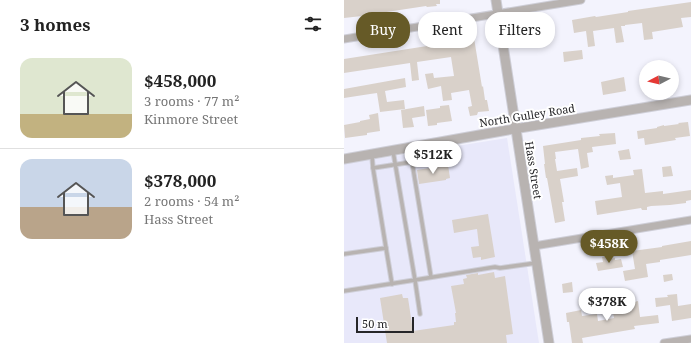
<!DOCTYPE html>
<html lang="en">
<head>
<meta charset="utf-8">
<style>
  body { margin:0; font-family:"Noto Serif",serif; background:#f2f2f2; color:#222; height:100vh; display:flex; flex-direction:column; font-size:15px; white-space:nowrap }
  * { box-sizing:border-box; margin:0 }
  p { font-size:13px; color:#767676 }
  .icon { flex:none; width:22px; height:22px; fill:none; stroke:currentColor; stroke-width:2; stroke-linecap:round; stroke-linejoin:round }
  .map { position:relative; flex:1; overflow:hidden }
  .details { display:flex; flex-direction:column; background:#fff; width:344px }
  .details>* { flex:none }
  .banner { position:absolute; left:12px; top:12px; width:275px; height:36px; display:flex; gap:8px }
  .needle { width:26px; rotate:263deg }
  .buttons { position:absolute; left:295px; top:60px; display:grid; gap:8px }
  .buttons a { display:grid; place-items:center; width:40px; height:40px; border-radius:50%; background:#fff; box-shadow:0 2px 6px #0003; font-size:20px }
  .scale { position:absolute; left:12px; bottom:10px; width:58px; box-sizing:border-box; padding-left:4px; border:2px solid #262629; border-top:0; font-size:11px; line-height:14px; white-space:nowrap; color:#262629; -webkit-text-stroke:3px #fff; paint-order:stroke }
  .price { position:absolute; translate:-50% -34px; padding:0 9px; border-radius:14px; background:#fff; color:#222; font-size:13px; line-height:26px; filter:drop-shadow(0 1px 2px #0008) }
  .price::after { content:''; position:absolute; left:50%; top:24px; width:12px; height:9px; margin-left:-6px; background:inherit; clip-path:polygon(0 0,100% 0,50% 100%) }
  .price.on { background:#665a27; color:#fff }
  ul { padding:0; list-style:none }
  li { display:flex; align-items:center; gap:12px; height:100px; padding:0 20px }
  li+li { border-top:1px solid #e0e0e0 }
  li span { display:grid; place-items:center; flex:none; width:112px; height:80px; border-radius:12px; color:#555 }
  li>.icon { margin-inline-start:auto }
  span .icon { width:48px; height:48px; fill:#fffc; stroke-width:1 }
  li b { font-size:17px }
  h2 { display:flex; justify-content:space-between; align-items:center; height:48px; padding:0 20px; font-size:17px }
  .chip { padding:0 14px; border-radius:16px; background:#fff; box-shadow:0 2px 6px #0003; font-size:14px; line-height:36px }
  .chip.on { background:#665a27; color:#fff }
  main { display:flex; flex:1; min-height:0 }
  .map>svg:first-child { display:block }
  .built { fill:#e8e8fa }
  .building { fill:#d9d1ca }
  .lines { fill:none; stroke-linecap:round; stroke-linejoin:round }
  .service-casing { stroke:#ceced7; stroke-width:5.5 }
  .minor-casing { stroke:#ceced7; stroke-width:9 }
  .tertiary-casing { stroke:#ceced7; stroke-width:11 }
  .service { stroke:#b8b3b1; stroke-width:3.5 }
  .minor { stroke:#b8b3b1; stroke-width:7 }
  .tertiary { stroke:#b8b3b1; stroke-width:9 }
  .labels { text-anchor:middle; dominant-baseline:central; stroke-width:4; stroke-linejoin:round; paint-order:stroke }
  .street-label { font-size:11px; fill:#262629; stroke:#fff }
</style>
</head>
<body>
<main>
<section class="details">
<h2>3 homes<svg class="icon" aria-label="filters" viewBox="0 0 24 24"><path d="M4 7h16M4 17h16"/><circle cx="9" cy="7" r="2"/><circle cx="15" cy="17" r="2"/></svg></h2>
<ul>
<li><span style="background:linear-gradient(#dfe7d0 70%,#c2b280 0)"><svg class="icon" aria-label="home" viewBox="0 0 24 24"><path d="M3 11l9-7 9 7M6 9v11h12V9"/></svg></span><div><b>$458,000</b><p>3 rooms · 77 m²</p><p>Kinmore Street</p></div></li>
<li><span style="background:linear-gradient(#c9d6e8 60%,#b9a48a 0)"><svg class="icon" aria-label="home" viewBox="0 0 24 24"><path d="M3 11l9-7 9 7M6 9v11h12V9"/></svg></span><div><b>$378,000</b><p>2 rooms · 54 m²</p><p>Hass Street</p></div></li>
</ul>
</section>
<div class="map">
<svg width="347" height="343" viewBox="0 0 347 343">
  <rect width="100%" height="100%" fill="#f3f3fd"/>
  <polygon class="built" points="163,138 195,343 0,343 0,164"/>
  <g class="building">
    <polygon points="0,0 96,0 96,4 92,4 93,6 83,7 82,6 36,13 36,14 0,18"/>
    <polygon points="347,2 347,17 337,18 339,27 308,32 309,39 300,40 298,23 281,25 281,26 277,26 280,42 272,43 270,28 249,31 251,46 244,47 242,31 230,33 228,20 251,16 252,17 284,12 284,11"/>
    <polygon points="130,38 138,87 139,86 141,100 143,100 145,111 134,112 133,115 126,116 124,107 128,106 125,90 107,93 108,100 99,101 97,86 84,89 81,74 89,73 90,78 110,76 107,57 73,62 75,80 68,81 66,63 0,73 0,59 96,44 96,45 122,41 122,39"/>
    <polygon points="238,50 239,59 220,62 219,52"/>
    <polygon points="280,77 282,91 259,95 257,82"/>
    <polygon points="61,78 62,87 41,91 43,102 60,100 61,109 36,112 33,93 26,94 0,98 0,89"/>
    <polygon points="105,105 108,121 93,123 93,125 84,126 82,110 96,108 96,106"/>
    <polygon points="80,106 81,116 68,118 70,127 59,128 57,110"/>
    <polygon points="34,113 36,131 23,133 23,135 1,138 0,125 16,122 16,121 26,119 25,115"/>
    <polygon points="344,122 346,136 331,138 332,140 301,145 300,138 294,139 293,131 313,128 313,127 320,125 320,126 335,124 334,123"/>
    <polygon points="271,133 272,144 248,147 249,152 243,153 245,167 237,169 234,149 211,152 212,159 211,159 213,171 233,168 234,176 216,179 220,202 218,202 221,221 211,223 203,178 202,178 200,164 201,164 199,146 237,140 237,138 256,136 255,134"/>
    <polygon points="285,149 287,159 276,160 274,151"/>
    <polygon points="104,165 106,178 102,179 102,180 75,184 73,170"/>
    <polygon points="327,166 329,176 319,177 318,167"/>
    <polygon points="298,169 301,193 319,191 319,194 347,190 347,200 342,201 342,203 326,205 307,206 303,207 303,210 298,210 297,208 253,215 251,201 278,197 276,183 263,185 261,176 269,175 269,178 290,175 289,170"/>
    <polygon points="144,214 151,257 137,260 137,257 129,258 127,247 135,246 133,229 110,233 108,220"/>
    <polygon points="347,241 347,255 316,260 316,262 302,264 304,277 281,281 279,271 291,269 288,251 318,247 318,246"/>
    <polygon points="266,256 266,259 271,258 271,260 277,259 279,267 254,271 252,263 259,262 258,257"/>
    <polygon points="150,272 151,278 161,276 169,334 162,335 163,343 43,343 36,298 58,294 59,298 64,298 69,331 110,325 110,322 112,322 111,313 112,313 107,286 120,284 119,279 123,278 122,275 134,273 134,275"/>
    <polygon points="328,274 329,280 320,282 319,275"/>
    <polygon points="228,282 229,292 219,293 218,284"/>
    <polygon points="333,294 334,306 347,304 347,318 328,321 326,305 312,307 311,298 324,297 323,295"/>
    <polygon points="294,301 296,317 314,315 315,323 290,326 291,329 238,338 239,343 228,343 225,322 223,322 222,313 237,310 238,316 253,314 254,321 270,318 268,308 287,305 286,303"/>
  </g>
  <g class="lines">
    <g class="service-casing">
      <g id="service">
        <polyline points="28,156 29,168"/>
        <polyline points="42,248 48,284"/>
        <polyline points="0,254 42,248 29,168 68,162 87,277"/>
        <polyline points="0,291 71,280 49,151"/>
        <polyline points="76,314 71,280 151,267 156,268 192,263"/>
      </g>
    </g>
    <g class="minor-casing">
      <g id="minor">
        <polyline points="0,39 237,0"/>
        <polyline points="190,246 347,220"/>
        <polyline points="320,343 347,339"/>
      </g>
    </g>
    <g class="tertiary-casing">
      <g id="tertiary">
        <polyline points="152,0 205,343"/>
        <polyline points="0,159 158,131 347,100"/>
      </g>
    </g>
    <use href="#service" class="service"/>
    <use href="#minor" class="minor"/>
    <use href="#tertiary" class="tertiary"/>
  </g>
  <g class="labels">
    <g class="street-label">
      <text transform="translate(183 115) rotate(-9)">North Gulley Road</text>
      <text transform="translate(190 170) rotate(81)">Hass Street</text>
    </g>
  </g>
</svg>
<div class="buttons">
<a><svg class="needle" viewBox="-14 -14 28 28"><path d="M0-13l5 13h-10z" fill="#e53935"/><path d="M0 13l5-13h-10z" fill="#767676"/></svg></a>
</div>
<div class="scale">50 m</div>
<b class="price" style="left:89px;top:175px">$512K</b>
<b class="price on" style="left:265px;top:264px">$458K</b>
<b class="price" style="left:263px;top:322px">$378K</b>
<div class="banner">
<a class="chip on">Buy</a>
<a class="chip">Rent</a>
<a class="chip">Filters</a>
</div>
</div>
</main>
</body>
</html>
